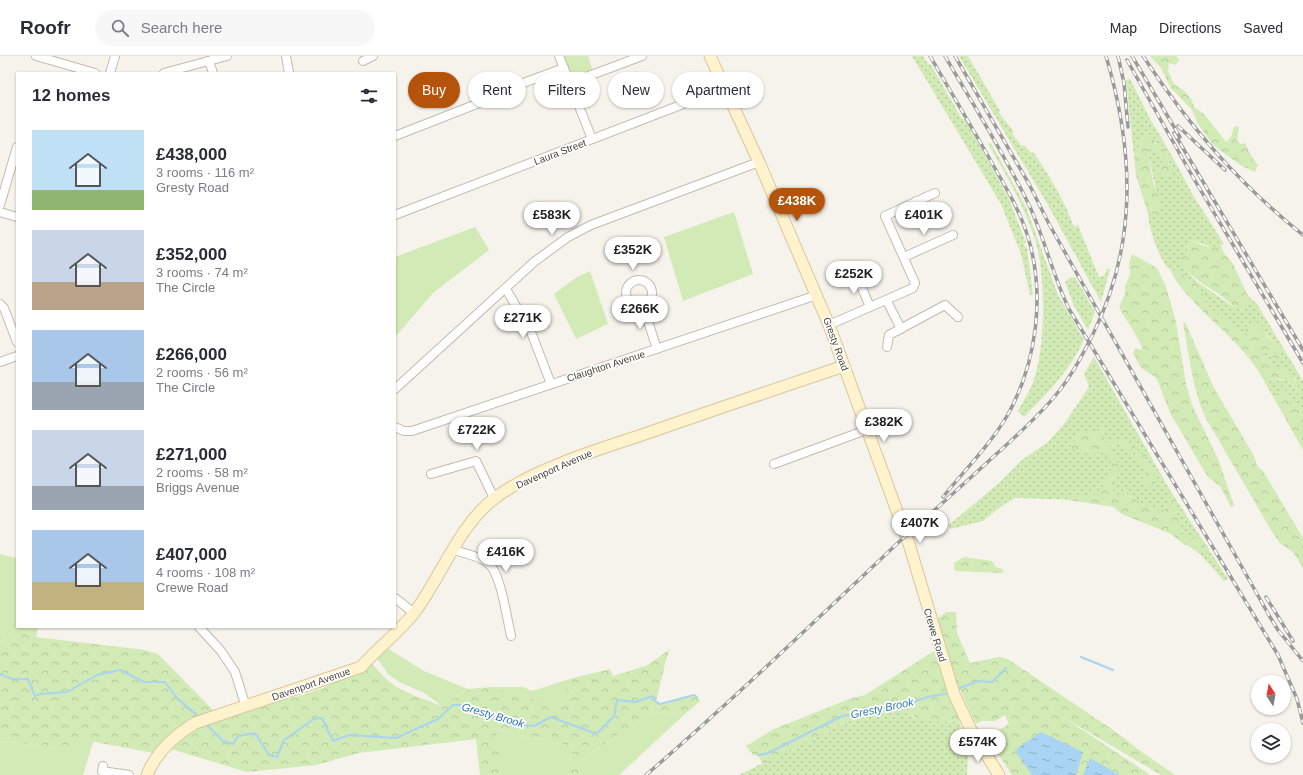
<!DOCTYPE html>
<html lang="en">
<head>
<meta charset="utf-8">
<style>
  body { margin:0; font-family:Helvetica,sans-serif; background:#f7f7f7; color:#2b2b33; height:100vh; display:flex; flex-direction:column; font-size:15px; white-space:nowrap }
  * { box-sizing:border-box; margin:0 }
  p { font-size:13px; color:#7c7c81 }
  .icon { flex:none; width:22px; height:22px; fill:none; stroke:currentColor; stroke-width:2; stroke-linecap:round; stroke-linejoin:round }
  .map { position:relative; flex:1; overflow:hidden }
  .side { position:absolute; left:16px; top:16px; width:380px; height:556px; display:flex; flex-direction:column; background:#fff; border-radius:0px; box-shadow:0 1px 3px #0004 }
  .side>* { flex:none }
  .hud { position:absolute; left:408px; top:16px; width:380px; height:36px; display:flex; gap:8px }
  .needle { width:26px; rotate:349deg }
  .fabs { position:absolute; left:1251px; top:619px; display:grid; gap:8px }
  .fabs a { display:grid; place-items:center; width:40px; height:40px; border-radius:50%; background:#fff; box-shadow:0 1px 3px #0004; font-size:20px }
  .price { position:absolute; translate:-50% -34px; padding:0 9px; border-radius:14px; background:#fff; color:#222; font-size:13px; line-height:26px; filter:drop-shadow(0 1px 2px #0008) }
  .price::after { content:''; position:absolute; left:50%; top:24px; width:12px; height:9px; margin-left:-6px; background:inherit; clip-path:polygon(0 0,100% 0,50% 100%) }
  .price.current { background:#b45309; color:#fff }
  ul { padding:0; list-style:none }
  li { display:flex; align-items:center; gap:12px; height:100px; padding:0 16px }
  li span { display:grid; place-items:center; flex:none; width:112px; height:80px; border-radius:0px; color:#555 }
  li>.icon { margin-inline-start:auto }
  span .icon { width:48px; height:48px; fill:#fffc; stroke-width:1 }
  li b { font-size:17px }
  h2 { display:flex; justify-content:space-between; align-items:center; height:48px; padding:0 16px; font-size:17px }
  .chip { padding:0 14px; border-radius:18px; background:#fff; box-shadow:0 1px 3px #0004; font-size:14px; line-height:36px }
  .chip.current { background:#b45309; color:#fff }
  header { display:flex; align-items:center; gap:24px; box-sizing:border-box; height:56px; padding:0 20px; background:#fff; border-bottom:1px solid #e1e1e2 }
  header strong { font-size:19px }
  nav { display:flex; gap:22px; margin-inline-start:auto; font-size:14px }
  .search { width:280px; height:36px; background:#f7f7f7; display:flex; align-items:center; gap:10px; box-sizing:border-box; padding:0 14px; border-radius:22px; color:#7c7c81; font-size:15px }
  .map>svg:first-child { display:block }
  .grass { fill:url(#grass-dots) }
  .forest { fill:url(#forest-crowns) }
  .green { fill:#d2eab5 }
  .water { fill:url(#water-ripples) }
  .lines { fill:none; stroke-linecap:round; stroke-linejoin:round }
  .stream { stroke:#a9d4f2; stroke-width:2 }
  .street-casing { stroke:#c2bbae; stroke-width:10 }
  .secondary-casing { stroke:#d6c79b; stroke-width:13 }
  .street { stroke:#fff; stroke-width:8 }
  .secondary { stroke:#fff3cd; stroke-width:11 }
  .rail-casing { stroke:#9a9a9a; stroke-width:3.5 }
  .rail { stroke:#fff; stroke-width:2; stroke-dasharray:6; stroke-linecap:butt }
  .labels { text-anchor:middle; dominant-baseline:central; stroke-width:3.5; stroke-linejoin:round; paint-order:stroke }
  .street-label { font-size:10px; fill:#4b4439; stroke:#fff }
  .water-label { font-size:11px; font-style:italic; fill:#2e7ab2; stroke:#fff }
</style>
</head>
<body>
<header>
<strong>Roofr</strong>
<div class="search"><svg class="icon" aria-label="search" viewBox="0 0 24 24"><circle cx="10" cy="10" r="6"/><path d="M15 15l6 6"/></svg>Search here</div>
<nav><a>Map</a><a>Directions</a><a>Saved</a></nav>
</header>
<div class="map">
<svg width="1303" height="719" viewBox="0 0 1303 719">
  <defs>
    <pattern id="grass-dots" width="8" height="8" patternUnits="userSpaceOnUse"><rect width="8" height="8" fill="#d2eab5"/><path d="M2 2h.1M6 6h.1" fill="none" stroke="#b6ca9c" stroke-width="1.8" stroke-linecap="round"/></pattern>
    <pattern id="forest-crowns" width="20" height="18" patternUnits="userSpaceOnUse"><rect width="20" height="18" fill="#d2eab5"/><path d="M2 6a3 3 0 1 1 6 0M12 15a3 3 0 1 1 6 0" fill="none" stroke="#b6ca9c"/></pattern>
    <pattern id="water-ripples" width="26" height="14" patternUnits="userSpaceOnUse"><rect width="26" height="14" fill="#a9d4f2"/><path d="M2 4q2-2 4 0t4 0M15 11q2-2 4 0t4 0" fill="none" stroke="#8caec5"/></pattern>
  </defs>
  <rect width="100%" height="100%" fill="#f6f3ec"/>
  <g class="grass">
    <polygon points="912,0 923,0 928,8 931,9 962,63 965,63 1009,143 1026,187 1024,188 1025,191 1027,191 1033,239 1030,239 1021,198 1001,148"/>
    <path d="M959,0H968L1000,55L999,57L1014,76L1012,78L1022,90L1024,89L1031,97L1033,96C1050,120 1064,144 1074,171L1078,169L1099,221L1105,219L1107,213H1110L1101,246L1048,149Z"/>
    <path d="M1130,23L1150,63L1168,93L1193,139L1224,188L1214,192L1191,184L1187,185L1189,192L1188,198L1182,201L1185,213L1196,225L1235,252L1248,245V240L1257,248L1303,325V357H1300L1290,347L1289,337L1278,336L1275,344L1263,323C1271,320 1279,325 1287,324L1292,329L1299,340L1295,322L1269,308L1261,296L1267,294L1272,301L1279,304C1276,288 1269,274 1251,271L1247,280L1244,281L1206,248L1200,235L1202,232C1197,230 1170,214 1167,211C1158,200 1149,172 1148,158L1158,157L1156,133L1148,98L1151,86L1165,110H1161L1154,116L1173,113L1166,100L1167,97C1162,89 1151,83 1142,81L1140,93L1134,100L1126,24Z"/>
    <path d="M991,87L1026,151L1058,239L1084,284C1070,314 1047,338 1024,361L1018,355C1022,347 1028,338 1032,329C1046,295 1046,221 1036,187C1025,151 1007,120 988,88Z"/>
    <polygon points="1075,221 1095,256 1088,274 1074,250 1065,226 1070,222"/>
    <polygon points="1094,301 1170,434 1228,523 1224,525 1200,498 1170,477 1122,458 1114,451 1082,444 1015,442 1003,449 983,465 950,473 949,469 1000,426 1022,404 1048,386 1064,368 1089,331 1084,318"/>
    <polygon points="875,655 885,657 906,655 914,662 951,666 959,664 968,701 967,719 739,719 837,670"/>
  </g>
  <g class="forest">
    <polygon points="1150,0 1176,0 1179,4 1176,9 1169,7 1168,15 1174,28 1184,35 1192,44 1194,51 1204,58 1226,86 1231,81 1234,71 1239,70 1237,85 1241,88 1245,87 1251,100 1258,109 1255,116 1240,109 1213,89 1198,68 1192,54 1171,32 1161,12"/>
    <path d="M1152,77L1155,87L1163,90L1167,97L1166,100L1173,113V118C1165,120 1160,120 1154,116L1161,110H1165L1151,87L1148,98L1153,126L1161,146L1158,157L1148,158L1136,119L1134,100L1140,93L1142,81L1146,82Z"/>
    <path d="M1191,184C1201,189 1210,194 1221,189L1224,197L1233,208L1248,240V245L1243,251L1235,252C1219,234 1195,228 1181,207L1182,201L1188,198L1189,192L1187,185Z"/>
    <path d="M1132,198L1157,212L1166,231L1176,266L1186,328L1192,349L1219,405L1234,450L1231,451L1220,430L1209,422L1203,413L1179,372L1171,359L1158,326L1155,321L1141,312L1133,297L1135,292L1143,294C1137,278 1127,266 1119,251L1125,238V230L1130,219L1129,208Z"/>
    <path d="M1170,212L1185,220L1202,232L1201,235L1206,248L1244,281L1247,280L1245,276L1247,269L1253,271L1254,265L1260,266L1263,271L1262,274L1279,293V304L1272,301L1267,294L1262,296C1273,316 1272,308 1290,315L1302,338L1299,341C1297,336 1293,328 1288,325C1284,323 1268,321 1263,323C1247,293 1218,272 1195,247C1185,236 1175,227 1170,212Z"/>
    <path d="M1185,266L1214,332L1254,400L1257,410L1263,415L1303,482V512L1293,496L1280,487L1271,474L1204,359C1192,329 1189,298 1183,267Z"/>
    <polygon points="1285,333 1289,337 1290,347 1298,350 1300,356 1303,357 1303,394 1275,344 1278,336"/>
    <path d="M1106,372L1104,384L1106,386C1119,384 1136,383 1139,398H1145L1146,404L1157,422L1156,427L1152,431L1141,424L1147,416L1144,407L1135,406L1136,398L1120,388L1110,389C1113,397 1119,405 1118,414C1118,423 1109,431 1117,439L1127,436C1138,448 1150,452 1166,455L1170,450V442H1176L1178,465L1182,481L1202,483L1209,493L1200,498L1190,489H1185L1171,478L1122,458L1114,451L1068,444L1067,440L1075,437L1082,440L1100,436L1111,412L1110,403L1101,395L1092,399L1069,392L1078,377H1091L1094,379L1097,373Z"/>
    <polygon points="964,501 992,505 996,511 1002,513 1004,517 956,515 954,513 954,507"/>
    <polygon points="947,556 956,556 957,577 970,607 999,601 1008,603 1116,676 1139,694 1175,719 1161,719 1063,661 1149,718 1149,719 1012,719 987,681 1009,668 1005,659 995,665 982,665 976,668 955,623 936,563"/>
    <path d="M17,573L36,581L145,594L158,598L212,653V661L271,643H289L323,632L371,606C393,635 409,637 442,650L468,633L492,631L560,650L573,622L610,613L613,620L648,609L670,593L666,604L656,646L660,648L694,639L700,645L685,658L652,656L584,702L578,719H566L574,691L497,674L501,719H480L476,683L359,697L316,709L247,716L174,694L166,690L159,698L95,686L72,693L0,685V584L2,586Z"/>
    <path d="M934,595L959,664C942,668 920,668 906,655L890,657L875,655L837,670L763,708L758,700L753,699L746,690L774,673L849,643L865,639Z"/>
  </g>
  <g class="green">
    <polygon points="559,0 588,0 594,18 570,27"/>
    <polygon points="734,156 753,218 683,245 664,181"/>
    <polygon points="475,171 489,194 433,237 395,281 395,201"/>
    <polygon points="590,215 608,268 576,283 554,238 577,221"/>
    <polygon points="0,498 17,502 17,571 38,571 36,581 17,573 1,586 0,584"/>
    <polygon points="387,592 424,615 468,633 442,650 424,637 399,626 388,618 376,601"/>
    <polygon points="573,622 560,651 492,631 523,631 532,635"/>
    <polygon points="652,656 685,658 619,719 578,719 584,702"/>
    <polygon points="496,674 574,691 566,719 501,719"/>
    <polygon points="95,680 83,719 0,719 0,685 72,693"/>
  </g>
  <g class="water">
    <polygon points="1041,676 1083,696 1076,719 1032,719 1016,696 1018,692"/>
    <polygon points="1090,702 1116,717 1120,719 1083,719"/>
  </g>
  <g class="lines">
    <g class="stream">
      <polyline points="1081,601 1113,614"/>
      <polyline points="0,618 12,623 28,623 35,640 40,638 67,636 97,619 120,614 144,626 165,626 177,642 200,662"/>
      <polyline points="957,633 979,625 992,626 1006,612"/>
      <polyline points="206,668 223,685 233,688 238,680 255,677 269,699 277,701 284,684 314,663 322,662 333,685 349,679 396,682 438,663 453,649 462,649 516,668 534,670 551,661 594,677 599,676 614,660 617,644 635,646 653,640 656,646 660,648 694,639 697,641"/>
      <polyline points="758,699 766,698 842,660 906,648 928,641 950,637"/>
    </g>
    <g class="street-casing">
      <g id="street">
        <polyline points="36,0 95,17"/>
        <polyline points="286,0 289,17"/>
        <polyline points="559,0 592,83"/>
        <polyline points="209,5 213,17"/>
        <polyline points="363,5 373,0"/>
        <polyline points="110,17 115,0"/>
        <polyline points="164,17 227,0"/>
        <polyline points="570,27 642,0"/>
        <polyline points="515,30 564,12"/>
        <polyline points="395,80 510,35"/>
        <polyline points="916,145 924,160"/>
        <polyline points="0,149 17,91"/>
        <polyline points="0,156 17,161"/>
        <polyline points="395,159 725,32"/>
        <polyline points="904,201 953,179"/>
        <polyline points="856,218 870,251"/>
        <polyline points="851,221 867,213"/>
        <circle cx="639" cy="237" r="13"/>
        <polyline points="506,233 531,276 551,328"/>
        <polyline points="887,245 901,273"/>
        <polyline points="0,248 4,252 17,286"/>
        <polyline points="643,250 657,293"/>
        <polyline points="829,269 913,232 915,227 885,160 935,137"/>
        <polyline points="887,291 889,279 945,249 958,261"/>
        <polyline points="0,306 17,300"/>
        <polyline points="395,333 534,206 568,181 591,169 759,106"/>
        <polyline points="395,371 404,375 412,375 817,239"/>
        <polyline points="774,408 866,374"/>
        <polyline points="431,418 476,405 494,442"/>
        <path d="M454,494C464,497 479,500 488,507C501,517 507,563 511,580"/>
        <polyline points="395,542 414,557"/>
        <polyline points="199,571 221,595 235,616 246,651"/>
        <polyline points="103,710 102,715 129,719"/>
      </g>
    </g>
    <g class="secondary-casing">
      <g id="secondary">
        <polyline points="710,0 759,106 829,269 909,488 954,638 971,674 999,719"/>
        <path d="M147,719C156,696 174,680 195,667L361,611C378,592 398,577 414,557C442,520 458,470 495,442C530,415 593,395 636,381C705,357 775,333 844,310"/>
      </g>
    </g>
    <use href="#street" class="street"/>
    <use href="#secondary" class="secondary"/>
    <g class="rail-casing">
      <g id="rail">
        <path d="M930,0C949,33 969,66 988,100C1002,125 1018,150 1027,178C1046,237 1037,307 1007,360C990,389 964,415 943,441"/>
        <path d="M945,0C974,50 1005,99 1030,151C1045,184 1053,220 1069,253L1278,599L1297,643L1303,667"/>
        <polyline points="955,0 1029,128 1049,168 1270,561 1278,574 1303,605"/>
        <polyline points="1118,0 1124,27 1128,71"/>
        <polyline points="1132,0 1180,81"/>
        <path d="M1143,0C1189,70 1237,126 1303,179"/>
        <polyline points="1127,4 1194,123 1303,307"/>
        <polyline points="1178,70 1225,114"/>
        <polyline points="1174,77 1303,294"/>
        <polyline points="1266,541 1293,585"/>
        <path d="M646,719C733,644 816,564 900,485C931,457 962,430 992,402C1014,382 1036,363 1055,340C1071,321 1082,300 1093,278C1138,187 1134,95 1106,0"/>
      </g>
    </g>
    <use href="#rail" class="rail"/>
  </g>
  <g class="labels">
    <g class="street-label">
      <text transform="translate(560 96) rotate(-21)">Laura Street</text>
      <text transform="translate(836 288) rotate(70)">Gresty Road</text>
      <text transform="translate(606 310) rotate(-18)">Claughton Avenue</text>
      <text transform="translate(554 413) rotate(-24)">Davenport Avenue</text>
      <text transform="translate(935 579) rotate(73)">Crewe Road</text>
      <text transform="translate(311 628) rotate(-19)">Davenport Avenue</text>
    </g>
    <g class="water-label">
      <text transform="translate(882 652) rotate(-12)">Gresty Brook</text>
      <text transform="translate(493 659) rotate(16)">Gresty Brook</text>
    </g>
  </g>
</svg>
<div class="fabs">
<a><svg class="needle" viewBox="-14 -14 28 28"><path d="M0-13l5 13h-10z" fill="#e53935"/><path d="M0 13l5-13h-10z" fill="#7c7c81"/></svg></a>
<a><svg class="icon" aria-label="layers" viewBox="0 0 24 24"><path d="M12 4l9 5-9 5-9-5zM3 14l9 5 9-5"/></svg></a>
</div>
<b class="price current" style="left:797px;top:166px">£438K</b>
<b class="price" style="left:552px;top:180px">£583K</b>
<b class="price" style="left:924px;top:180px">£401K</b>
<b class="price" style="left:633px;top:215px">£352K</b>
<b class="price" style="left:854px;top:239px">£252K</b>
<b class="price" style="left:640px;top:274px">£266K</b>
<b class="price" style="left:523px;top:283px">£271K</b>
<b class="price" style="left:884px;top:387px">£382K</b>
<b class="price" style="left:477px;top:395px">£722K</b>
<b class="price" style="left:920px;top:488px">£407K</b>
<b class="price" style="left:506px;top:517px">£416K</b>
<b class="price" style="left:978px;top:707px">£574K</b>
<div class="hud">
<a class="chip current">Buy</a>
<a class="chip">Rent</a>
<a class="chip">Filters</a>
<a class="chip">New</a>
<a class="chip">Apartment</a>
</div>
<section class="side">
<h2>12 homes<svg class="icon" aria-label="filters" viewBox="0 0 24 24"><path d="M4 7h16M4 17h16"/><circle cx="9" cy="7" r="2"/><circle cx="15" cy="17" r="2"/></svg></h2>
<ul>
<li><span style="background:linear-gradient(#bfe0f5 75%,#8fb573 0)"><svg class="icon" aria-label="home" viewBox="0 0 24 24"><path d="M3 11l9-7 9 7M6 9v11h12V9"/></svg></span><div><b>£438,000</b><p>3 rooms · 116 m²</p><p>Gresty Road</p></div></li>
<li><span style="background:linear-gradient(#c9d6e8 65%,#b9a48a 0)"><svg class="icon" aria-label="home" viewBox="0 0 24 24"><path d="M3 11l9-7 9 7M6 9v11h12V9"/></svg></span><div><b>£352,000</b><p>3 rooms · 74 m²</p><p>The Circle</p></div></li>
<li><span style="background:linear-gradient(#a9c7e8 65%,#9aa5b1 0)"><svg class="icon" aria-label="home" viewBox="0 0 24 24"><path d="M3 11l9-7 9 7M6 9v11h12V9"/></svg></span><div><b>£266,000</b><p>2 rooms · 56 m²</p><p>The Circle</p></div></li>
<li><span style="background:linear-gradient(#c9d6e8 70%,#9aa5b1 0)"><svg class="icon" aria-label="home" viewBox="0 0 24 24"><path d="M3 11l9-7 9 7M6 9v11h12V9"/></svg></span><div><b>£271,000</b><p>2 rooms · 58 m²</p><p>Briggs Avenue</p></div></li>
<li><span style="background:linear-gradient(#a9c7e8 65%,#c2b280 0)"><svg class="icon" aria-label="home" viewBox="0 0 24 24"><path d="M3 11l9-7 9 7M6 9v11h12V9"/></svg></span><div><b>£407,000</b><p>4 rooms · 108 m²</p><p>Crewe Road</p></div></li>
</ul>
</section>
</div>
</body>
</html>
